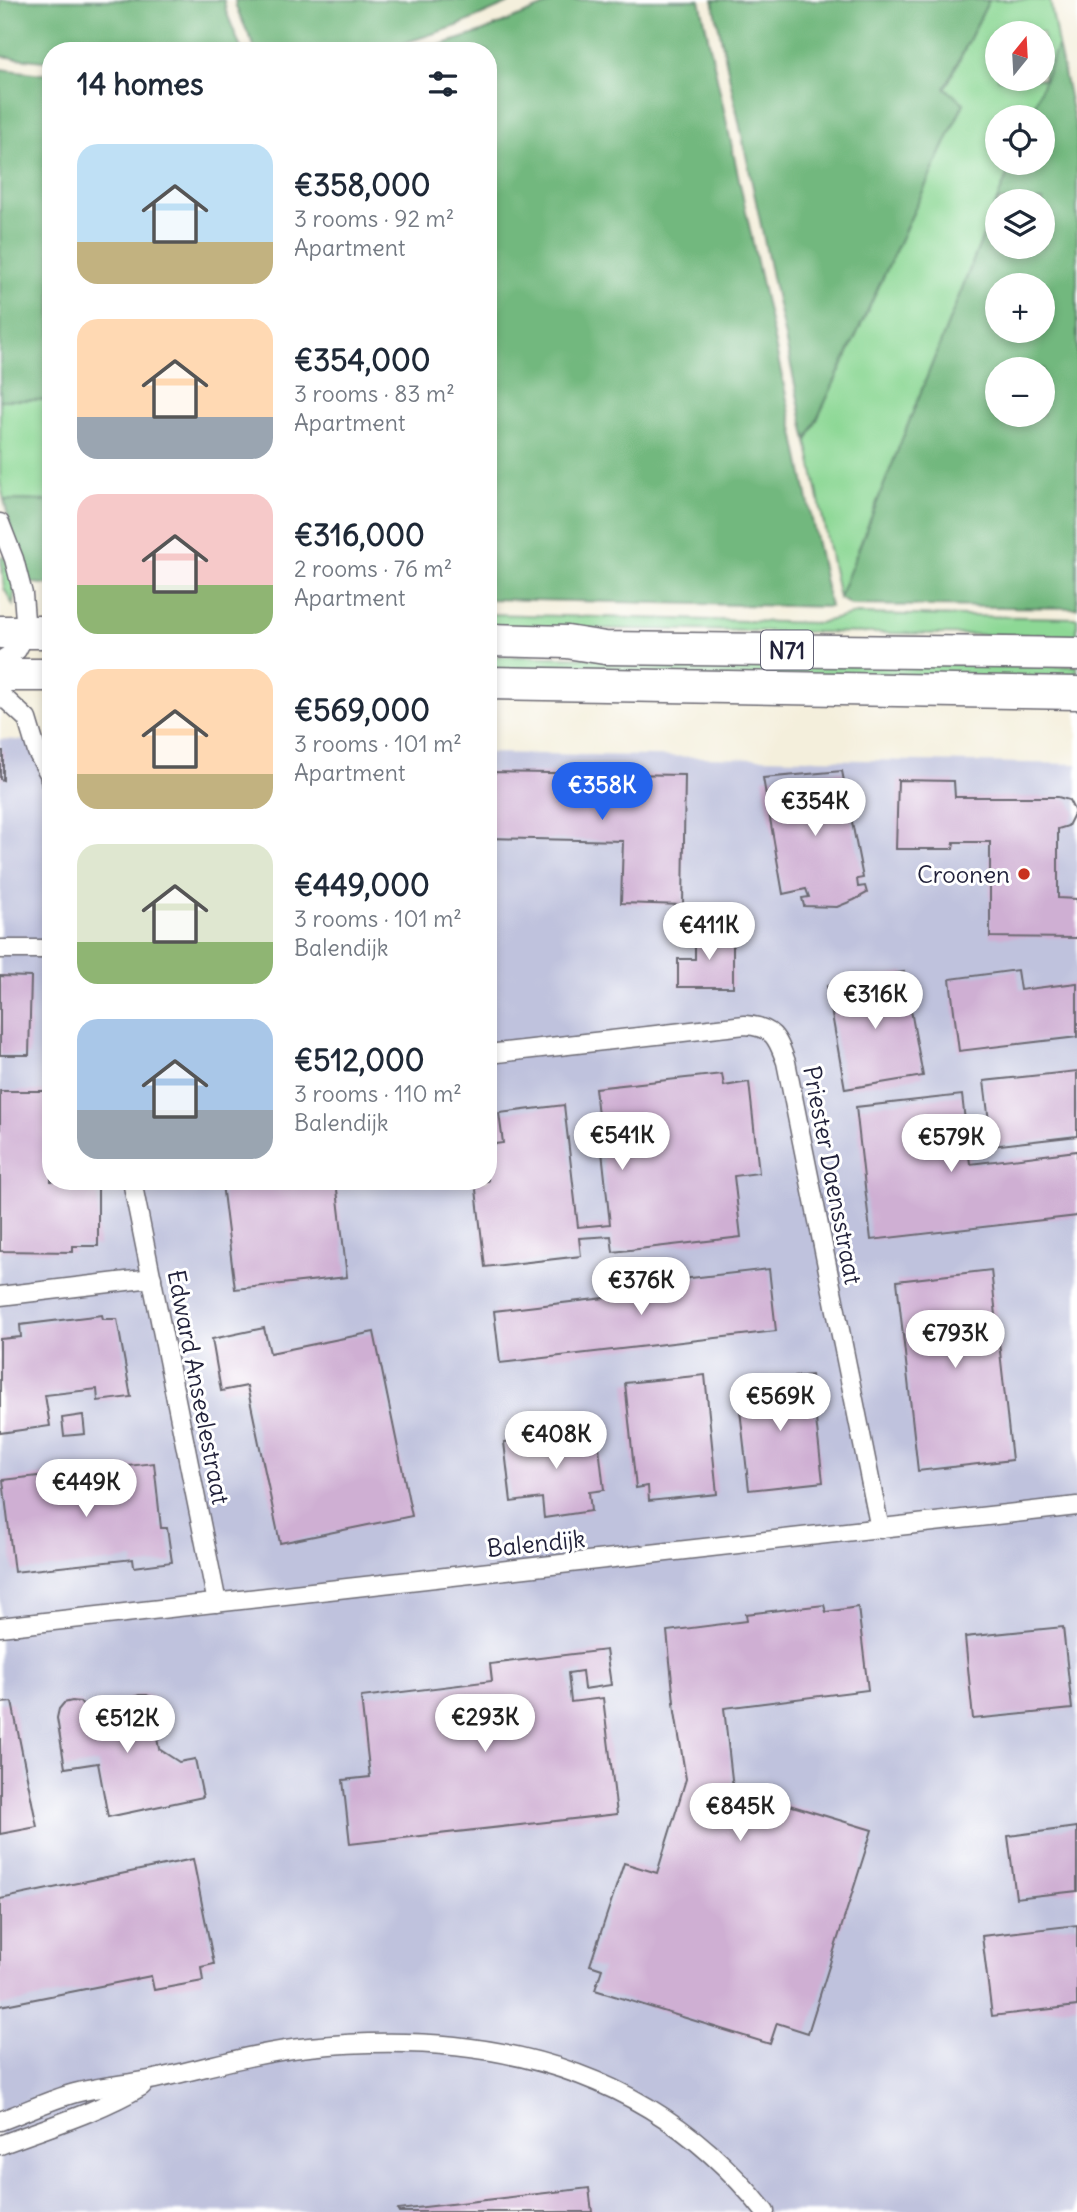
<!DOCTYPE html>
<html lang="en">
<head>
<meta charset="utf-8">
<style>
  body { margin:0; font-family:Delius,sans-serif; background:#f2f2f3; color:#1f2937; height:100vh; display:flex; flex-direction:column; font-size:26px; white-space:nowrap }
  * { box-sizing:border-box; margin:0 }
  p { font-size:23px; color:#747a83 }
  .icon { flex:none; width:38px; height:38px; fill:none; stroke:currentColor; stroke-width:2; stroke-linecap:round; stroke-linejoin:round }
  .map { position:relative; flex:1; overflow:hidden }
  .drawer { position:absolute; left:42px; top:42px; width:455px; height:1148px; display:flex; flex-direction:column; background:#fff; border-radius:28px; box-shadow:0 4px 10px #0003 }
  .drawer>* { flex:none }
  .needle { width:46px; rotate:18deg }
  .tools { position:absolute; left:985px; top:21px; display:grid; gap:14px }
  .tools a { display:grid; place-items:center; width:70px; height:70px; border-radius:50%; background:#fff; box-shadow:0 4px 10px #0003; font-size:35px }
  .price { position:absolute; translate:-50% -60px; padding:0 16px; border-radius:24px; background:#fff; color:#222; font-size:23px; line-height:46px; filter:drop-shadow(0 2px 4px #0008) }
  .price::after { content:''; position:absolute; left:50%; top:42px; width:21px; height:16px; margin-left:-10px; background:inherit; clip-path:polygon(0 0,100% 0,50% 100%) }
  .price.on { background:#2563eb; color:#fff }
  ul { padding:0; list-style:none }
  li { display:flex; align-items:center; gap:21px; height:175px; padding:0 35px }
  li span { display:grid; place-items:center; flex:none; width:196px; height:140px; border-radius:21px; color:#555 }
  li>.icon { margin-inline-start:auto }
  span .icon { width:84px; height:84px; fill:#fffc; stroke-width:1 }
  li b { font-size:30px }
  h2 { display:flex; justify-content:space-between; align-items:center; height:84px; padding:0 35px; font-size:30px }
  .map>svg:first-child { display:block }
  .industrial { fill:#bfc2dd }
  .green { fill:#8dd895; stroke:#587d68; stroke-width:2; fill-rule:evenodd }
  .forest { fill:#72b87e; stroke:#4a6d5c; stroke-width:2; fill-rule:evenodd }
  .building { fill:#cfafd3 }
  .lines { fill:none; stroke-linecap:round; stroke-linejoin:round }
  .street-casing { stroke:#6c6a73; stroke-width:21 }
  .highway-casing { stroke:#6c6a73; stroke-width:35 }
  .street { stroke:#fff; stroke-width:18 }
  .highway { stroke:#fff; stroke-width:32 }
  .poi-dot { fill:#c8321e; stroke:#fff; stroke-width:2.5 }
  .labels { text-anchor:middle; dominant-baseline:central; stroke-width:6; stroke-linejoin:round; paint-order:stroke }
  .shield { fill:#fff; stroke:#646476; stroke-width:2 }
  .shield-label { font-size:23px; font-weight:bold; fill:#22223b }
  .poi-label { font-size:24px; fill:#22223b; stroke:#fff; text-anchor:end }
  .street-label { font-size:24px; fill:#22223b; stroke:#fff }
</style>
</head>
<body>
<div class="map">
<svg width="1077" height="2212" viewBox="0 0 1077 2212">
  <rect width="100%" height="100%" fill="#fff"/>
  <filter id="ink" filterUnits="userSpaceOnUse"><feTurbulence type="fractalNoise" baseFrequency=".0143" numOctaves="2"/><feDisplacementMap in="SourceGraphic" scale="14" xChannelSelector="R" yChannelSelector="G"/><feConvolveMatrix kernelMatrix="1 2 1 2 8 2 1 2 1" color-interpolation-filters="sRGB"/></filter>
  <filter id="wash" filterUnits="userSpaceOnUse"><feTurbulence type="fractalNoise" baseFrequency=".00686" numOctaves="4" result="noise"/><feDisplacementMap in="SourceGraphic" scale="28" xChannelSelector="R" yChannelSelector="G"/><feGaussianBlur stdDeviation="1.57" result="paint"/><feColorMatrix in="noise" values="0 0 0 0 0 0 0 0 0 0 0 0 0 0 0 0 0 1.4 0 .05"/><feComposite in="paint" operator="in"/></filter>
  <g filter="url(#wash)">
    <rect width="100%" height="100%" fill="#f4efdc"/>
    <polygon class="industrial" points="0,739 51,742 51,1181 488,1181 488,753 1077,764 1077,2212 0,2212"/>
    <g class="green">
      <path d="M989,0H1050L1058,45L1030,117H998V163H1012L839,598L807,441L964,103L945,89ZM998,33H1043V79H998Z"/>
      <polygon points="0,400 51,400 51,501 4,500 0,482"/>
      <polygon points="4,556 15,586 13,605 4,588 1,557"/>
      <polygon points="488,614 819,623 855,614 1077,618 1077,636 488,627"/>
      <polygon points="488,656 1077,666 1077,683 488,673"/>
    </g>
    <g class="forest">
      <polygon points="0,0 224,0 226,11 242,51 51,51 51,62 0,56"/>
      <polygon points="235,0 516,0 457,26 379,51 256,51 236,7"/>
      <polygon points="559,0 700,0 794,432 830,607 488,599 488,51 421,51 479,33"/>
      <polygon points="713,0 989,0 945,88 964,103 807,441"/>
      <path d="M1058,45L1077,133V608L851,605L839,598L1012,163H1043V117H1030ZM1043,201V247H998V201ZM1043,285V331H998V285ZM1043,369V415H998V369Z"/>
      <polygon points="0,69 51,75 51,400 0,400"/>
      <polygon points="4,500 51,501 51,585 24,582"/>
    </g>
    <g id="blocks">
      <g class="building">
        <polygon points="0,751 3,751 3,780 0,779"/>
        <polygon points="842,771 863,878 857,879 858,887 865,886 867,893 854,900 837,907 804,906 802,898 809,897 806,889 783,894 763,778"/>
        <polygon points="488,772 685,775 683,905 621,903 623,841 488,838"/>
        <polygon points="898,780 954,781 955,797 1058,797 1069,800 1075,812 1068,826 1058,829 1058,898 1077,899 1077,938 990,937 990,842 954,842 953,849 896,849"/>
        <polygon points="695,932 733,933 733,987 678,987 678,959 695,959"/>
        <polygon points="1017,970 1020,990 1077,983 1077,1037 959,1051 950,979"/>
        <polygon points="904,972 923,1076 845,1089 827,986"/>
        <polygon points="0,976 31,977 29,1055 0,1055"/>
        <polygon points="1077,1071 1077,1136 992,1146 984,1081"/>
        <polygon points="722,1074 724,1086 749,1082 759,1173 734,1176 741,1237 613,1252 611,1236 579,1238 581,1256 485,1267 475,1181 488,1181 488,1145 503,1143 499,1113 564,1105 578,1227 610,1224 595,1088"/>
        <polygon points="0,1091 51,1091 51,1181 98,1183 98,1246 73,1246 73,1252 0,1251"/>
        <polygon points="962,1095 970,1164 1077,1151 1077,1216 871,1240 856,1107"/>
        <polygon points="205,1181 336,1181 347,1277 235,1289 222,1184 206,1185"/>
        <polygon points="769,1269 776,1331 500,1363 494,1311 613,1297 612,1287"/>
        <polygon points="991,1270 1012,1460 918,1471 897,1281"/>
        <polygon points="102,1315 103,1319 117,1319 131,1397 98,1401 97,1389 45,1395 50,1426 0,1433 0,1339 21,1337 20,1325"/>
        <polygon points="264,1328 270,1353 374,1332 412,1516 280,1543 247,1386 221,1391 212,1339"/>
        <polygon points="705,1375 717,1494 649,1501 648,1486 636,1488 625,1383"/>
        <polygon points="811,1375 823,1482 749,1490 737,1383"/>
        <polygon points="83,1415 85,1434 64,1436 62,1418"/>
        <polygon points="597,1430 604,1490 589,1492 591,1511 544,1518 542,1498 511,1502 504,1442"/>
        <polygon points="154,1463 161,1528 167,1528 172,1562 134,1567 133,1559 14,1572 3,1480"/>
        <polygon points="824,1605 826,1612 858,1607 868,1690 724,1708 733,1788 872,1830 808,2033 777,2023 770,2044 595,1990 602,1969 590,1965 624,1863 657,1873 686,1779 675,1712 667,1631 747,1621 746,1614"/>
        <polygon points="1063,1627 1072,1709 973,1719 965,1637"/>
        <polygon points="606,1650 611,1685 584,1689 582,1671 568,1673 571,1702 603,1698 617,1814 350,1844 343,1780 370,1777 361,1697 492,1681 490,1664"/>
        <polygon points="139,1695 147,1695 153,1698 161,1712 161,1720 155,1727 159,1749 179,1762 195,1759 203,1797 108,1817 98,1763 65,1768 57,1718 59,1709 64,1703 72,1701 80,1702 90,1714"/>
        <polygon points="12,1702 37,1827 0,1834 0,1703"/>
        <polygon points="1077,1827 1077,1891 1016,1898 1008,1836"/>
        <polygon points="193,1859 214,1964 201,1967 203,1981 154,1990 151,1976 0,2006 0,1899"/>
        <polygon points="1077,1925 1077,2006 992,2016 982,1936"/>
        <polygon points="589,2188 592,2212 399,2212 398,2210"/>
      </g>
    </g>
  </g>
  <g filter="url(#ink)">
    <use href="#blocks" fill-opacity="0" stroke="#6c6a73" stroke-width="2"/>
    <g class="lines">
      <g class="street-casing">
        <g id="street">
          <polyline points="0,523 14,559 23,594 26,632 17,650 0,661"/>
          <polyline points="0,694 27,719 37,752 49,774 51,785"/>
          <polyline points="0,949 51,949"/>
          <path d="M488,1054L745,1025C773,1027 777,1037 786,1062L880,1529"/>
          <polyline points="132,1181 217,1603"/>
          <polyline points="0,1296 152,1278"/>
          <polyline points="0,1627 1077,1506"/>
          <path d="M0,2121C25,2112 49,2100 75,2093C105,2085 138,2084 168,2076C215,2065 261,2052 309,2047C486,2029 651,2066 765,2212"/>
          <path d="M0,2145C48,2127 98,2112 142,2086"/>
        </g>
      </g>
      <g class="highway-casing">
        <g id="highway">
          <polyline points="0,632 51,632"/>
          <polyline points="488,640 567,642 605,648 1077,654"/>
          <polyline points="0,675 51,675"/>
          <polyline points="488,683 1077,693"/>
        </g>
      </g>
      <use href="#street" class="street"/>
      <use href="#highway" class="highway"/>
    </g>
  </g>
  <circle class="poi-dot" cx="1024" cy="874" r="7"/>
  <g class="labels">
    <rect class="shield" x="761" y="630.5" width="52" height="39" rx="5"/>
    <g class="shield-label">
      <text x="787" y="650">N71</text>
    </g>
    <g class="poi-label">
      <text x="1010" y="874">Croonen</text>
    </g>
    <g class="street-label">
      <text transform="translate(833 1175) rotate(79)">Priester Daensstraat</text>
      <text transform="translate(199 1387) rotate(79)">Edward Anseelestraat</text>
      <text transform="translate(536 1543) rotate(-6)">Balendijk</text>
    </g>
  </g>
</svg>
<div class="tools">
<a><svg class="needle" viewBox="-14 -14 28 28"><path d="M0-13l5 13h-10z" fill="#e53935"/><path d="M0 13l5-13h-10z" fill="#747a83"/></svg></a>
<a><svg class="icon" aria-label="locate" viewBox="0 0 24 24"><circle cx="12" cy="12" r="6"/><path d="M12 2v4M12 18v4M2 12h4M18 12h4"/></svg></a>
<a><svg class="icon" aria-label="layers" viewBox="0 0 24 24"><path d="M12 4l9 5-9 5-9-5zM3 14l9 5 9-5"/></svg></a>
<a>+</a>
<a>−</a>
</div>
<b class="price on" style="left:602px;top:822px">€358K</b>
<b class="price" style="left:815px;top:838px">€354K</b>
<b class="price" style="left:709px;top:962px">€411K</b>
<b class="price" style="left:875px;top:1031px">€316K</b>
<b class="price" style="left:622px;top:1172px">€541K</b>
<b class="price" style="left:951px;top:1174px">€579K</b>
<b class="price" style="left:641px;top:1317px">€376K</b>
<b class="price" style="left:955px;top:1370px">€793K</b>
<b class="price" style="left:780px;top:1433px">€569K</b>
<b class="price" style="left:556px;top:1471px">€408K</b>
<b class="price" style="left:86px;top:1519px">€449K</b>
<b class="price" style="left:485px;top:1754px">€293K</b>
<b class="price" style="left:127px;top:1755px">€512K</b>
<b class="price" style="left:740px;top:1843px">€845K</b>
<section class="drawer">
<h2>14 homes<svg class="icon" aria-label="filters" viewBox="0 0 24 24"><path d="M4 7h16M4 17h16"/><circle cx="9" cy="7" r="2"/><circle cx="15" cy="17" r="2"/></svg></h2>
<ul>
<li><span style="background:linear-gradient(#bfe0f5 70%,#c2b280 0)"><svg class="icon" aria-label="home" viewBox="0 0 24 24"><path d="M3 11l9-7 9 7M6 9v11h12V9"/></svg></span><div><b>€358,000</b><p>3 rooms · 92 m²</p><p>Apartment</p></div></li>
<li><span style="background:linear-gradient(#ffd9b3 70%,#9aa5b1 0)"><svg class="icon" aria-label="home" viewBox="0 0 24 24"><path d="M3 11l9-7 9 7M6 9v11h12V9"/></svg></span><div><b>€354,000</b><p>3 rooms · 83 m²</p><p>Apartment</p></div></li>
<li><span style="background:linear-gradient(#f6c9c9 65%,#8fb573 0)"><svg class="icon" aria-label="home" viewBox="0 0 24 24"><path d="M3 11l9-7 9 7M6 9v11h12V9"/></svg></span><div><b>€316,000</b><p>2 rooms · 76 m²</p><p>Apartment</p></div></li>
<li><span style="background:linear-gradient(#ffd9b3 75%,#c2b280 0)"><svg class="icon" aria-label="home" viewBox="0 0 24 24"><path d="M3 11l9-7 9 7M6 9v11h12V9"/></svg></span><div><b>€569,000</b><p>3 rooms · 101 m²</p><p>Apartment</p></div></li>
<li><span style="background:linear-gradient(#dfe7d0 70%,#8fb573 0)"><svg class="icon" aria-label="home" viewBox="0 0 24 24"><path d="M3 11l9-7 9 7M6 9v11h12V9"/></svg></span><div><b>€449,000</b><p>3 rooms · 101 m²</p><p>Balendijk</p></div></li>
<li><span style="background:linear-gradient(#a9c7e8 65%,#9aa5b1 0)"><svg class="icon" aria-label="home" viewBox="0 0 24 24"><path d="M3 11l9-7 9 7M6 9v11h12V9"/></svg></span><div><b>€512,000</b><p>3 rooms · 110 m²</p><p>Balendijk</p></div></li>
</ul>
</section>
</div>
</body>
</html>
